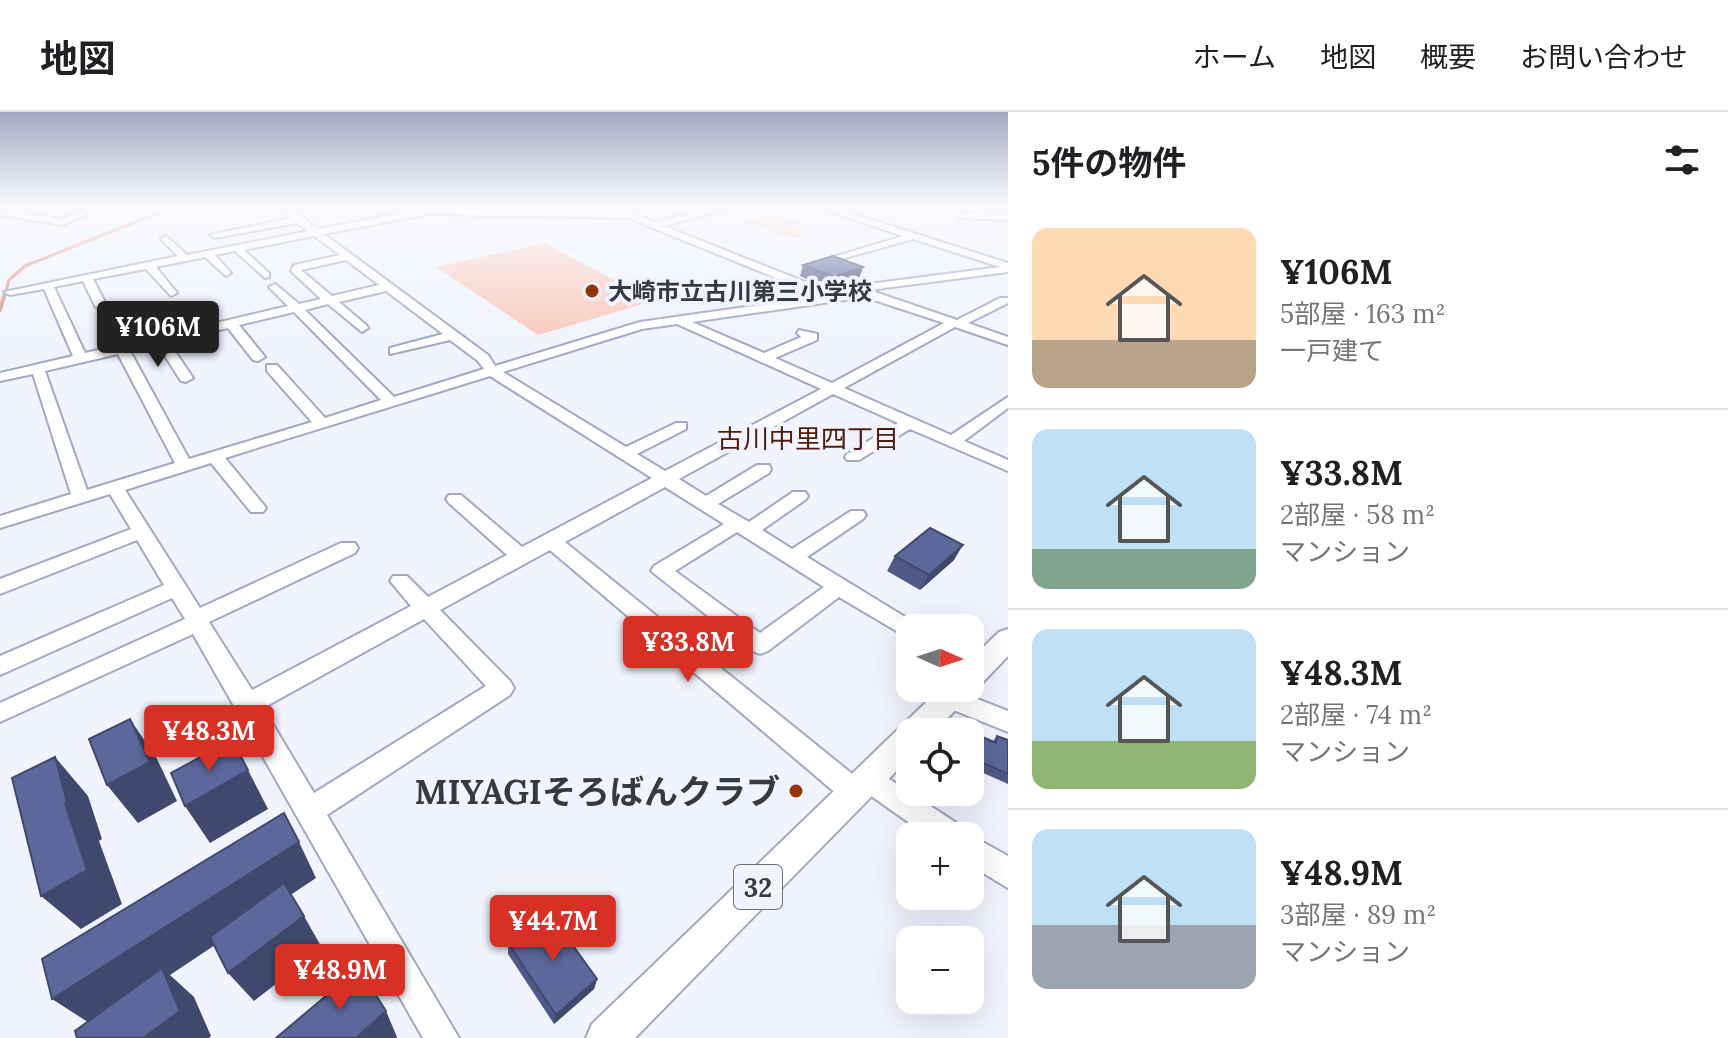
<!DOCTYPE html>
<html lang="ja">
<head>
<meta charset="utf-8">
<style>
  body { margin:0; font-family:Lora,"Noto Sans JP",serif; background:#f6f6f6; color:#202124; height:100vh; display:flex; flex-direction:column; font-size:30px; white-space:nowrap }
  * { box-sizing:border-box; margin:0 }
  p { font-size:26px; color:#757577 }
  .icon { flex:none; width:44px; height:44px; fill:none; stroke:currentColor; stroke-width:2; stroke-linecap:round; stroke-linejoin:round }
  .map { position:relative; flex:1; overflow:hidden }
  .side { display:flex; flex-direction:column; background:#fff; width:720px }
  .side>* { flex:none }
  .needle { width:52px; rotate:93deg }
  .controls { position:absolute; left:896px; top:502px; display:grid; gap:16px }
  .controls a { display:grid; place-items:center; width:88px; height:88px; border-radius:16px; background:#fff; box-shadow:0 8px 32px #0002; font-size:40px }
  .price { position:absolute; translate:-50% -68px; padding:0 18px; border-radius:8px; background:#d93025; color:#fff; font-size:26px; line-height:52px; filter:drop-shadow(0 2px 4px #0008) }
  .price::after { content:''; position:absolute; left:50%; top:48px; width:24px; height:18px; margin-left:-12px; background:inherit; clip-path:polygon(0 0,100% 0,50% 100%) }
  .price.on { background:#222; color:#fff }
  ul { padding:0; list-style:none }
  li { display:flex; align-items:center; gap:24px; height:200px; padding:0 24px }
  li+li { border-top:2px solid #e0e0e0 }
  li span { display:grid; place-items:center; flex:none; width:224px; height:160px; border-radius:16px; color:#555 }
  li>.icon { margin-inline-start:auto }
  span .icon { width:96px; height:96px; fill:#fffc; stroke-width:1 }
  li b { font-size:34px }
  h2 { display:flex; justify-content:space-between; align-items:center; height:96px; padding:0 24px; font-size:34px }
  header { display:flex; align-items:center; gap:48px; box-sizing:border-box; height:112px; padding:0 40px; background:#fff; border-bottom:2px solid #e0e0e0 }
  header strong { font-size:38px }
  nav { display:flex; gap:44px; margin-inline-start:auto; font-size:28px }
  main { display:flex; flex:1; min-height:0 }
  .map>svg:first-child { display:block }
  .green { fill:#f9ccbd }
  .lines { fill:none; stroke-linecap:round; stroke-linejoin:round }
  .stream-far1 { stroke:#dc9c85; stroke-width:3 }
  .stream { stroke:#dc9c85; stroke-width:4 }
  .minor-casing { stroke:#a1a8c1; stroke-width:4 }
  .major-casing { stroke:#a1a8c1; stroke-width:4 }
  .minor { fill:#fff; fill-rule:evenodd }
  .major { fill:#fff; fill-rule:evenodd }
  .wall { fill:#4f5986 }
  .shaded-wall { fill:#40496d }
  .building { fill:#5c689c; stroke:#40496d; stroke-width:2 }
  .poi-dot { fill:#983302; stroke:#f1f4ff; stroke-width:3 }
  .labels { text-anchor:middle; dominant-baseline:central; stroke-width:8; stroke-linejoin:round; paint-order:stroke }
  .far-poi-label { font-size:24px; font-weight:bold; fill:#363944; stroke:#f1f4ff; text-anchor:start }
  .far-neighbourhood-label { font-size:26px; fill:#4e1c09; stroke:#f1f4ff }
  .shield { fill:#f1f4ff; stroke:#6e717c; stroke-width:2 }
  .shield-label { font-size:26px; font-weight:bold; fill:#363944 }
  .near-poi-label { font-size:34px; font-weight:bold; fill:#363944; stroke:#f1f4ff; text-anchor:end }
</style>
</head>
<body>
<header>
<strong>地図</strong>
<nav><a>ホーム</a><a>地図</a><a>概要</a><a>お問い合わせ</a></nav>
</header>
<main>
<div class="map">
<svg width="1008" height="926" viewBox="0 0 1008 926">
  <rect width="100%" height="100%" fill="#f1f4ff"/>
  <g class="green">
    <polygon points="772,101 803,112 788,117 805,123 792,126 742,109"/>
    <polygon points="545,131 653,189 538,223 436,155"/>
  </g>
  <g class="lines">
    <g class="stream-far1">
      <polyline points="0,99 10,95"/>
      <polyline points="4,186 9,168 25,154 163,99"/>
      <polyline points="805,186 814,185"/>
    </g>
    <g class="stream">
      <polyline points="0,198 4,184"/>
      <polyline points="635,212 814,185"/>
    </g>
    <g class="minor-casing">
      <g id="minor">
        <path d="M278,95H288L318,117L428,96L629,100L655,110L718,95H735L664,114L828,179V183L858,179L855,176L861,173L1000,155L913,127L810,156V152L903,124L817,95H831L1008,151V160L869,178L957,208L1000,186H1008V191L968,211L1008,225V233L955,215L844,276L951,323L1008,285V296L964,329L1008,348V359L910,317L859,348H847L845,345L847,342L898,311L833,282L679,367L706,384L757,353H769L771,357L769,361L718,392L749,410L793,380H805L808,384L805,388L762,418L792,437L851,399H863L866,403L863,407L807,445L918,513L919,516H910V527L839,485L768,539L760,542L752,539L651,459L654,454L724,412L665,375L565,430L856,665L859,659L868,655L877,659L961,714L965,724H928L867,681L863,689L854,692L845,689L550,438L440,498L510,569L514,576L510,583L327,703L459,926H423L193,522L0,610V591L185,507L172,486L0,563V544L164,473L137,428L0,482V467L131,417L110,382L0,416V404L71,382L33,262L0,269V261L73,244L44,177L10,183L4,180L178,144L161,127L166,124L187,143L308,119L297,111L215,126L210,123L291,106ZM428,102L628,106L811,180L806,183L809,186L640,210L495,254L488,243L324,122ZM314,124L340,143L294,153L291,159L321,187L299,192L275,172L269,175L288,194L161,224L147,201L143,200L137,204L150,226L85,241L54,175L83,169L95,194L101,198L107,194L93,167L146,157L171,184L177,181L156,155L205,145L226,164L231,161L215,143L235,139L265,166L269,165V161L244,138ZM346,148L379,173L332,184L301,158ZM386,179L443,222L390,236V242L450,228L478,249L484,257L394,285L305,198L328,192L362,220L368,216L366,213L339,190ZM865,185L944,211L832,271L775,246L817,228V222L799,218L797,221L801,225L764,241L692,210ZM294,200L381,288L325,306L277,253H267V259L312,310L189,347L130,239L158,233L181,269L186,270L193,266L169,230L228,216L253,248L258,249L265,245L239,213ZM677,212L821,277L665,359L637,342L686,317V311H676L626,335L503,260L642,217ZM118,242L175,351L87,378L45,259ZM490,264L652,366L522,435L461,383H449L446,387L449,391L507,443L428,485L407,464H393L390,469L411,494L252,578L209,510L355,441L358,436L355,431H341L200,496L125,378L211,351L251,400H263L266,396L263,392L225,346ZM737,420L824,475L760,521L675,459ZM424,507L486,574L314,681L263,596Z"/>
        <polygon points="0,98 61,107 81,100 86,103 62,113 1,103"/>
        <polygon points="961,101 1008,102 1008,108 958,106"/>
        <polygon points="949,576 1008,599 1008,620 941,593 937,586 941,579"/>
        <polygon points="970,723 1008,744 1008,776 970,753"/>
      </g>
    </g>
    <g class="major-casing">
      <polygon id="major" points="1008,517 1008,544 980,573 973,575 969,584 934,620 910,620 910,645 635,926 586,926 592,912 941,576 970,576 970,548 999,520"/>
    </g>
    <use href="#minor" class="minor"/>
    <use href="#major" class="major"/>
  </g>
  <g class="wall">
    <polygon points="803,153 863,155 859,166 830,177 800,164"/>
    <polygon points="895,444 954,448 920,478 887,459"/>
    <polygon points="957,614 993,629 997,624 1008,628 1008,672 970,655 970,620 952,620"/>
    <polygon points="508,831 597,867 594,877 554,912 508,842"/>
  </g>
  <g class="shaded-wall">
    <polygon points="863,155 859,166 830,177 834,165"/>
    <polygon points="963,433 954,448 920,478 929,463"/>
    <polygon points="130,607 157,647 177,689 138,711 107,673"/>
    <polygon points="55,645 88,684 102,727 99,729 122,792 81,817 41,784 65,691"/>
    <polygon points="248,658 268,697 210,731 185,694"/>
    <polygon points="299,730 316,766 170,863 194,885 211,924 209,926 143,926 94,914 52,887"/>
    <polygon points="304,804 322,836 254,889 228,861"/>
    <polygon points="597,867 594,877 554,912 556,903"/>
    <polygon points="386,899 397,925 396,926 356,926"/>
  </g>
  <g class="building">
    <polygon points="833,144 863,155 834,165 803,153"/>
    <polygon points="930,416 963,433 929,463 895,444"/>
    <polygon points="130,607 150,650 107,673 89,627"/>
    <polygon points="957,614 996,631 997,624 1008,628 1008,662 970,645 970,620 956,620"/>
    <polygon points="232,628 248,658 185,694 171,661"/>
    <polygon points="55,645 67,690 65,691 87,758 41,784 12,666"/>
    <polygon points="284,701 299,730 52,887 42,847"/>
    <polygon points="284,771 304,804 228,861 210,825"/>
    <polygon points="549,800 597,867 556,903 508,831"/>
    <polygon points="162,856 180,899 143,926 77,926 75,919"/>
    <polygon points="359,856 386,899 356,926 276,926"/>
  </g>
  <linearGradient id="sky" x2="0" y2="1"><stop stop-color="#a3aac0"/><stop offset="0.42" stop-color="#f9faff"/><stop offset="1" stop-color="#f9faff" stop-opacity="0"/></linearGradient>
  <rect width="1008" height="225" fill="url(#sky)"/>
  <g class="poi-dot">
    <circle cx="592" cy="179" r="8"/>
    <circle cx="796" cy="679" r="8"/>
  </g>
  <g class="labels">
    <g class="far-poi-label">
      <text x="608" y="179">大崎市立古川第三小学校</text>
    </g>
    <g class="far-neighbourhood-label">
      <text x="808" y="326">古川中里四丁目</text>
    </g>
    <rect class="shield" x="734" y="753" width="48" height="44" rx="6"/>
    <g class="shield-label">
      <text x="758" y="775">32</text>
    </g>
    <g class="near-poi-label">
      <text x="780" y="679">MIYAGIそろばんクラブ</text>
    </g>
  </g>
</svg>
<div class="controls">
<a><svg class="needle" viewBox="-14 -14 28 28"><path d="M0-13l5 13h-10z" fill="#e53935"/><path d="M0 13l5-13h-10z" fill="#757577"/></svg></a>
<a><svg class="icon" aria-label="locate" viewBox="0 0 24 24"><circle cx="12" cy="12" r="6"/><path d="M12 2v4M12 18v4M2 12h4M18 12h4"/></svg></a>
<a>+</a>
<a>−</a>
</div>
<b class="price on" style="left:158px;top:257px">¥106M</b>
<b class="price" style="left:688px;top:572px">¥33.8M</b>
<b class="price" style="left:209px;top:661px">¥48.3M</b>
<b class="price" style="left:553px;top:851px">¥44.7M</b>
<b class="price" style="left:340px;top:900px">¥48.9M</b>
</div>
<section class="side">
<h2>5件の物件<svg class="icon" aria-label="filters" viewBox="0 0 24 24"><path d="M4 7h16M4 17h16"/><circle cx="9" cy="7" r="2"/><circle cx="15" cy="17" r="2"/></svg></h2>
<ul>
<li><span style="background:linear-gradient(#ffd9b3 70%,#b9a48a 0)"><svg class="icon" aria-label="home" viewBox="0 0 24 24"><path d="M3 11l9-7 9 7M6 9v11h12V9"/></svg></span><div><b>¥106M</b><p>5部屋 · 163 m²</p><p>一戸建て</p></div></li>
<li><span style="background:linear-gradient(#bfe0f5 75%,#7fa58c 0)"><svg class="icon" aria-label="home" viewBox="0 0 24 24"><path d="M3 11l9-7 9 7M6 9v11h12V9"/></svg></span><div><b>¥33.8M</b><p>2部屋 · 58 m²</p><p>マンション</p></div></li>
<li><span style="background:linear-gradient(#bfe0f5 70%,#8fb573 0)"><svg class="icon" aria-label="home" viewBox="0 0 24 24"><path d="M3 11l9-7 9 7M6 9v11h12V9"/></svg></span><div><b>¥48.3M</b><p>2部屋 · 74 m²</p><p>マンション</p></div></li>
<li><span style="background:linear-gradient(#bfe0f5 60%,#9aa5b1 0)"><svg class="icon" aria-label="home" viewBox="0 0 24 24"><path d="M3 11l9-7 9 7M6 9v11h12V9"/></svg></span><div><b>¥48.9M</b><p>3部屋 · 89 m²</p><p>マンション</p></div></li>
</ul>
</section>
</main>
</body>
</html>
